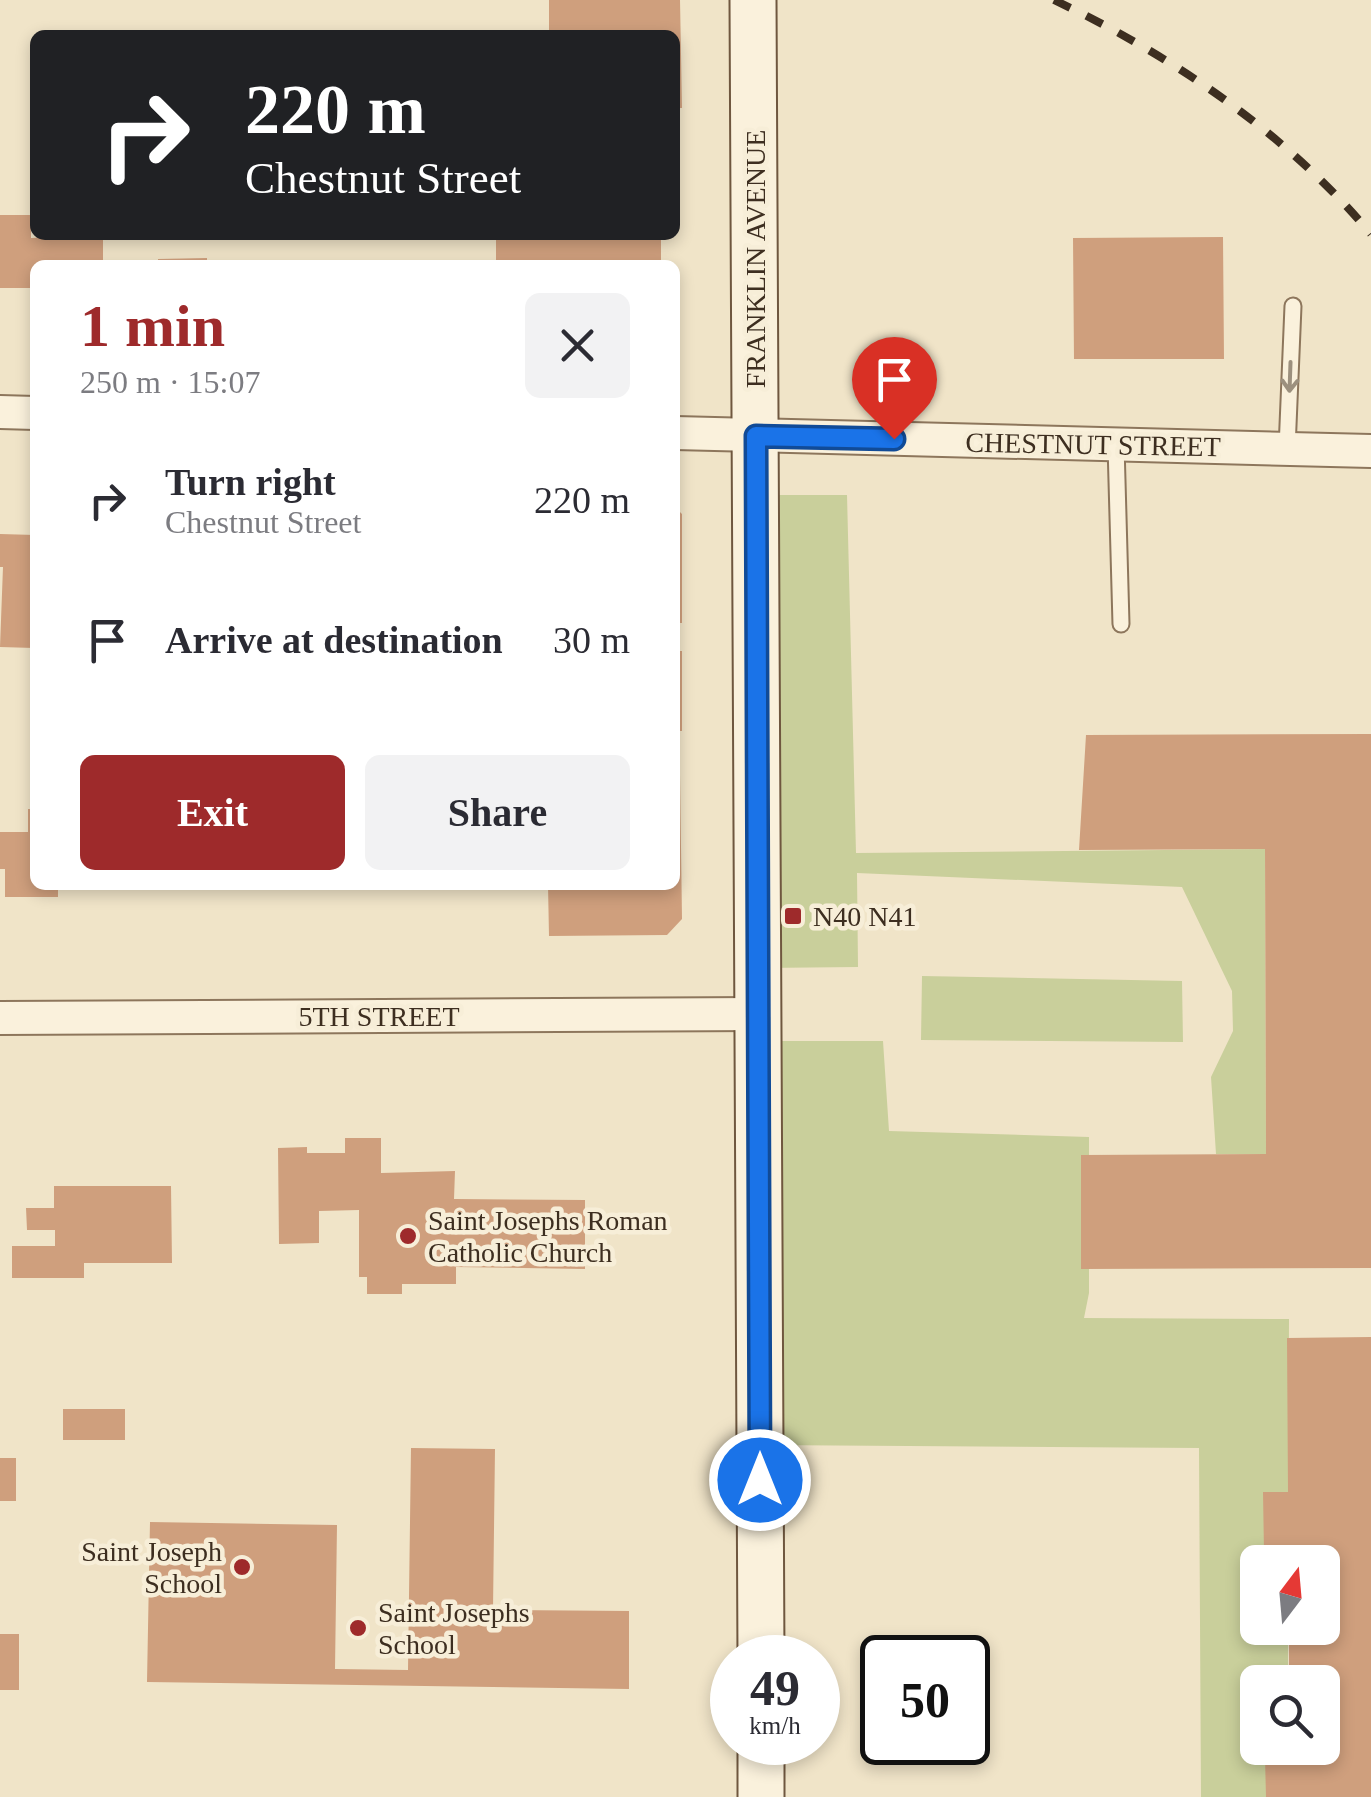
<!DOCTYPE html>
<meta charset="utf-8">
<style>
:root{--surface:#fff;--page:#f2f2f3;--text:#2b2b33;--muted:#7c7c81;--accent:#9e2a2b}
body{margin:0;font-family:"Times New Roman",serif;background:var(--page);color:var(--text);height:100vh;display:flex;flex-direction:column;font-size:38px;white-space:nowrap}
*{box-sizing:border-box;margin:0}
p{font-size:32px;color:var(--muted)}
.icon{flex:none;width:55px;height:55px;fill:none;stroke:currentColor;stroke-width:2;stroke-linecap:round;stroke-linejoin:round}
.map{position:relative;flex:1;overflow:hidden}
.details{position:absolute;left:30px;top:260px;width:650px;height:630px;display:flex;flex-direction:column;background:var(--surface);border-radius:15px;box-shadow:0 5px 15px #0003}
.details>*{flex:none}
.hud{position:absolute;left:30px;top:30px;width:650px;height:210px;border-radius:15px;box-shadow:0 5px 15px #0003;background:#202124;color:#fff;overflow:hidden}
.needle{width:65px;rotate:16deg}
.tools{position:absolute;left:1240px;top:1545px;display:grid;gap:20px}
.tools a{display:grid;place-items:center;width:100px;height:100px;border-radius:15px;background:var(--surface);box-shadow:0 5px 15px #0003;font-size:50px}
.speed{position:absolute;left:710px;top:1635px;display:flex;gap:20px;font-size:50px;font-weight:700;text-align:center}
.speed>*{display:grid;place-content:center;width:130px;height:130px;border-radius:50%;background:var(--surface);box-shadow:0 5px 15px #0003;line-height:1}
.speed small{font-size:25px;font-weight:400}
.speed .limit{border:5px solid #111;border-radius:15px;background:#fff;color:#111}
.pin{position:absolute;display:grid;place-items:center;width:85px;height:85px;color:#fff;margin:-102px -42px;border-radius:50% 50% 50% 0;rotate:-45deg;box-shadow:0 0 10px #0007}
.pin .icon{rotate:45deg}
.me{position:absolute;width:110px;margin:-55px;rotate:0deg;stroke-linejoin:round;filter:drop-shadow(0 0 8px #0008)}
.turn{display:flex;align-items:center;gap:35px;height:210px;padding:0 50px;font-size:45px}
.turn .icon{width:130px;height:130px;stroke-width:2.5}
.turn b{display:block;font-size:70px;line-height:85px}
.round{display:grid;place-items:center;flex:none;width:105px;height:105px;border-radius:15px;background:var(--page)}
.headline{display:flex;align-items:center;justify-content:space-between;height:170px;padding:0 50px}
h1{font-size:60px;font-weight:700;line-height:75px;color:var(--accent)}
.primary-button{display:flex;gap:20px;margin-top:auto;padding:20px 50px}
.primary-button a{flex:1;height:115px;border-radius:15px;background:var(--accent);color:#fff;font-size:40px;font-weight:700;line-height:115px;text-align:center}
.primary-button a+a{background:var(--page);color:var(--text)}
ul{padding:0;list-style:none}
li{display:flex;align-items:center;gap:30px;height:140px;padding:0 50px}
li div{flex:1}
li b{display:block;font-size:38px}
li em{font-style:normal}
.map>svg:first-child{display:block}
.green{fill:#c9cf9b}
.building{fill:#cf9f7d}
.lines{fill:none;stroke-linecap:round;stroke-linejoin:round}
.lane-casing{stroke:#8d765c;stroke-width:19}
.street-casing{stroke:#8d765c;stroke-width:36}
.secondary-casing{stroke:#6f573f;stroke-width:49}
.lane{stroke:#faf1dc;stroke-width:15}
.street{stroke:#faf1dc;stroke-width:32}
.secondary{stroke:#faf1dc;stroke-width:45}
.rail{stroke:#3d2e20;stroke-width:8;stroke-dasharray:18 18;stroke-linecap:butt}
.oneway{stroke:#9c907e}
.route-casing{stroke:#114b97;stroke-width:25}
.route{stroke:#1a73e8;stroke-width:18}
.poi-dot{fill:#9e2a2b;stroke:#f7eed8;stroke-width:4}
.labels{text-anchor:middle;stroke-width:9;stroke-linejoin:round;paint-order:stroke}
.street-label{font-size:28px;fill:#3d2e20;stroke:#f7eed8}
.poi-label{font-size:28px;fill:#3d2e20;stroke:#f7eed8;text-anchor:start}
</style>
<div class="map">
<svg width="1371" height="1797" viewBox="0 0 1371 1797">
<rect width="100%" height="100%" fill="#f0e4c8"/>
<!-- green -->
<path class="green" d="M756,495H847L856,853L1265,849L1266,1154H1216L1211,1077L1233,1031L1232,991L1182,887L857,873L858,967L758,968Z
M922,976L1182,981L1183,1042L921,1040Z
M758,1041H883L889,1131L1089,1137V1293L1084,1318L1289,1319L1288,1562H1258V1628H1288V1682H1258V1748H1288V1797H1201L1199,1448L759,1445Z"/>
<!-- building -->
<path class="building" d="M549,0H680L682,108H675V35H549Z
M0,215H31V238L103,235V265H35V288H0Z
M496,235H661V265H496Z
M1223,237L1224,359H1074L1073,238Z
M207,258V265H158V259Z
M675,507L682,514V623H675Z
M0,534L35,535L34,648L0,647L3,567H0Z
M675,651H682V731H675Z
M1371,734V1268L1081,1269V1155L1266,1154L1265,849L1079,850L1086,735Z
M675,775H680L682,919L667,935L549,936L548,885H675Z
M28,809H35V885H58V897H5V869H0V832H28Z
M345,1138H381V1173L455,1171L454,1199L585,1200V1269L456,1267V1284H402V1294H367V1277H359V1210L319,1211V1243L279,1244L278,1148L307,1147V1153H345Z
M54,1186H171L172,1263H84V1278H12V1246H55V1230H27L26,1208H54Z
M1371,1337V1797H1266L1265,1757H1290V1748H1322V1682H1289V1628H1322V1562H1289V1552H1264L1263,1492H1288L1287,1338Z
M63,1409H125V1440H63Z
M411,1448L495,1449L493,1610L629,1611V1689L147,1682L150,1522L337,1525L335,1669L408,1670Z
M0,1458H16V1501H0Z
M0,1634H19V1690H0Z"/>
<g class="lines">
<!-- lane casing -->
<g class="lane-casing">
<path id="lane" d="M1116,445L1121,624
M1287,449L1293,306"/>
</g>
<!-- street casing -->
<g class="street-casing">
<path id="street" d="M0,412L35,413
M675,433L1371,451
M0,1018L758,1014"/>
</g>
<!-- secondary casing -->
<g class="secondary-casing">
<path id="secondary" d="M753,0L761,1658
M761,1742V1797"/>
</g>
<!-- lane -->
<use href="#lane" class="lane"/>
<!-- street -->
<use href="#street" class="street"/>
<!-- secondary -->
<use href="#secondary" class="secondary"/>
<!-- rail -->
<path class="rail" d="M1054,0C1173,56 1286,133 1371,234"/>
</g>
<!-- one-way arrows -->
<defs><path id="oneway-shaft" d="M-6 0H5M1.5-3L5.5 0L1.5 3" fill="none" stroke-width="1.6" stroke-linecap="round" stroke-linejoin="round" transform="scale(2.5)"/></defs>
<use class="oneway" href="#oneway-shaft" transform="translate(1290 377) rotate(92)"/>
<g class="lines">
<!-- route casing -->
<g class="route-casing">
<path id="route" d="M760,1480L756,436L894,439"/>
</g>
<!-- route -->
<use href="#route" class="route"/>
</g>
<!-- markers -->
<g class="poi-dot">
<rect x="783" y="906" width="20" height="20" rx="5"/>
<circle cx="408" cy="1236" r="10"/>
<circle cx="242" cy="1567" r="10"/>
<circle cx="358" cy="1628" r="10"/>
</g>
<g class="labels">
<!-- street labels -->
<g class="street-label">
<text transform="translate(755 259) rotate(-90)" y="10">FRANKLIN AVENUE</text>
<text transform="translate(1093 444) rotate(1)" y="10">CHESTNUT STREET</text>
<text x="379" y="1026">5TH STREET</text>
</g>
<!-- poi labels -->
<g class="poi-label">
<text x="813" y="926">N40 N41</text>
<text x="428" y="1230">Saint Josephs Roman<tspan x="428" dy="32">Catholic Church</tspan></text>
<text x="222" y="1561" text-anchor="end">Saint Joseph<tspan x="222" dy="32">School</tspan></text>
<text x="378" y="1622">Saint Josephs<tspan x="378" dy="32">School</tspan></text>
</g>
</g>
</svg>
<div class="tools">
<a><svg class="needle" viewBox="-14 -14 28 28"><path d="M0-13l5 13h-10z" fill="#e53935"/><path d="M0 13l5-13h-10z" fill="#7c7c81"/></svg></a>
<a><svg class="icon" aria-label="search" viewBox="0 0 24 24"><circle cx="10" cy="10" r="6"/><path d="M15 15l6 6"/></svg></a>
</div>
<div class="speed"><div>49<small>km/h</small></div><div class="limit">50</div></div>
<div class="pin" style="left:894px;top:439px;background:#d93025"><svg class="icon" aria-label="arrive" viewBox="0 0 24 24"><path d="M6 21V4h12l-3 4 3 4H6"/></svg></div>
<svg class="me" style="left:760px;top:1480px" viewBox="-20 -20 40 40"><circle r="17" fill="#1a73e8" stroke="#fff" stroke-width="3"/><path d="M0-11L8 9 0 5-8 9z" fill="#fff"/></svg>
<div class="hud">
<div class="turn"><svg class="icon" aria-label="right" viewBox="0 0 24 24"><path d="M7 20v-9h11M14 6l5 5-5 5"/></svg><div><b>220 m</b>Chestnut Street</div></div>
</div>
<section class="details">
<div class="headline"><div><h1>1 min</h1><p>250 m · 15:07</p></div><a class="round"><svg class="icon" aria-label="close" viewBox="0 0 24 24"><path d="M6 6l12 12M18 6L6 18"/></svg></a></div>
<ul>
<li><svg class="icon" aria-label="right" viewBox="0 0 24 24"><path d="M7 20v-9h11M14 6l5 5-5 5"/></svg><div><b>Turn right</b><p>Chestnut Street</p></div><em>220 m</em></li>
<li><svg class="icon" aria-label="arrive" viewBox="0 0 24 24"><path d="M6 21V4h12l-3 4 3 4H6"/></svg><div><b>Arrive at destination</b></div><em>30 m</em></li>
</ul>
<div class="primary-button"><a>Exit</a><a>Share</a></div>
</section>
</div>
